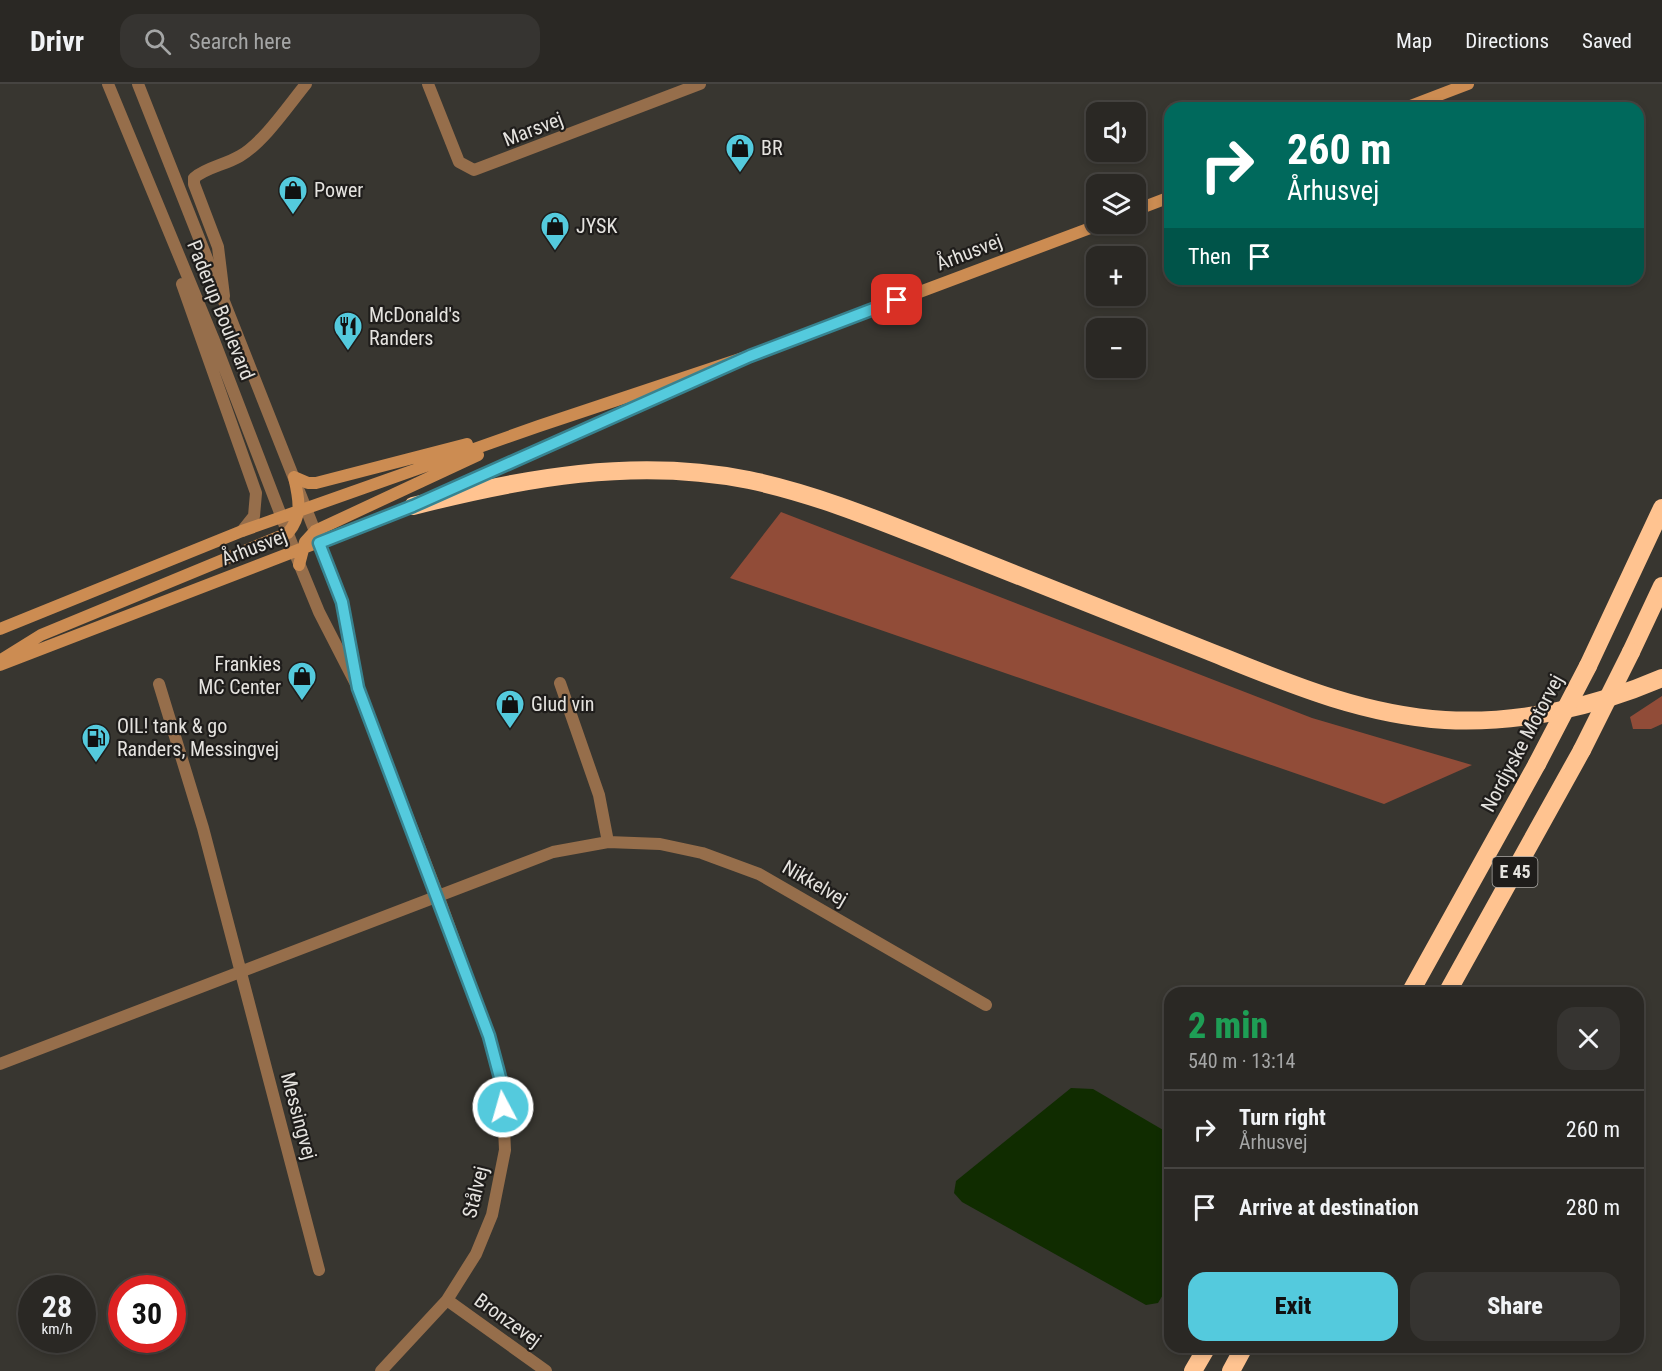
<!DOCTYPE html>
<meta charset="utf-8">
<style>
:root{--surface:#2a2824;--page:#363431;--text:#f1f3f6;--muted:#a5a6a6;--line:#464441;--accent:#54cadd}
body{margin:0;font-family:"Roboto Condensed",sans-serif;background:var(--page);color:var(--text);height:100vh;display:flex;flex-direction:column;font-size:22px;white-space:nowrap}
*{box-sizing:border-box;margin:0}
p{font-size:20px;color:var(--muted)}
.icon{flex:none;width:33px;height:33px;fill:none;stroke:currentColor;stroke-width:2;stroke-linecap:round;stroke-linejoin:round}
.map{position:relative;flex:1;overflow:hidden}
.panel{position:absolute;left:1164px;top:903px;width:480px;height:366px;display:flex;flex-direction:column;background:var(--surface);border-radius:18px;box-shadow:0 3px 9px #0003,0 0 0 2px var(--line)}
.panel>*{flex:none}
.hud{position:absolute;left:1164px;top:18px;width:480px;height:183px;border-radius:18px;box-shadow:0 3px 9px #0003,0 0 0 2px var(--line);background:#00695c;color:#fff;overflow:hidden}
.tools{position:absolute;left:1086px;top:18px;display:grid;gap:12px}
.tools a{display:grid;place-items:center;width:60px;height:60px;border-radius:12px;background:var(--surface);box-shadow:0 3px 9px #0003,0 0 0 2px var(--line);font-size:30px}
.speed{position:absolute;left:18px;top:1191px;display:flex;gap:12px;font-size:30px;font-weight:700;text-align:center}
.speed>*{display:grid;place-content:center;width:78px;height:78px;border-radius:50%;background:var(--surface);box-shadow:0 3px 9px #0003,0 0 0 2px var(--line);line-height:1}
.speed small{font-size:15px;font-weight:400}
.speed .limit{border:9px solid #d22;background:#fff;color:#111}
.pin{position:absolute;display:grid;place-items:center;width:51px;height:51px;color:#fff;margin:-26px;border-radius:12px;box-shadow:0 3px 9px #0006}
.me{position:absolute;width:66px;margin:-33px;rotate:354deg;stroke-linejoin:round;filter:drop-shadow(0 0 4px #0008)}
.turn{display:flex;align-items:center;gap:21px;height:126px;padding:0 24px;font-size:27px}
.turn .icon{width:78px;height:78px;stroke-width:2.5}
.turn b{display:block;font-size:42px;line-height:51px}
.then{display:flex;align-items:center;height:57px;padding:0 24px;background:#0003;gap:12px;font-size:22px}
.round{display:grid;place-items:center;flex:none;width:63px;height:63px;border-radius:18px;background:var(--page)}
.head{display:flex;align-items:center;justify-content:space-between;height:102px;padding:0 24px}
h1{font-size:36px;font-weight:800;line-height:45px;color:#1e9e55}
.primary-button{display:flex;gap:12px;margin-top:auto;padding:12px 24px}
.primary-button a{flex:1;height:69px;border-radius:18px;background:var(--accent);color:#111;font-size:24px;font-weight:800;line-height:69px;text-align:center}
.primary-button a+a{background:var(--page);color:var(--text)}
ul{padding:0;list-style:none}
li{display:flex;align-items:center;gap:18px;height:78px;padding:0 24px;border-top:2px solid var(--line)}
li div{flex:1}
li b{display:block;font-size:22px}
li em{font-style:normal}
header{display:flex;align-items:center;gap:36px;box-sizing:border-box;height:84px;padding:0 30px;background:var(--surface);border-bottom:2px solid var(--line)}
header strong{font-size:28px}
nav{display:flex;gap:33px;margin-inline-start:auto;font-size:21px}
.search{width:420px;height:54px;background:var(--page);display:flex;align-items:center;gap:15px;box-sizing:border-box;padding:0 21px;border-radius:18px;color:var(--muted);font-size:22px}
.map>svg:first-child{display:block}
.forest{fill:#914c38}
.water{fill:#102c00}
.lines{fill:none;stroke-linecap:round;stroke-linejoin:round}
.minor{stroke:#966e4b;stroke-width:12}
.tertiary{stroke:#966e4b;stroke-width:12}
.secondary{stroke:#cc8c52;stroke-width:12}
.motorway{stroke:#ffc390;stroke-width:18}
.motorway-bridge{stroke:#ffc390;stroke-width:18}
.route-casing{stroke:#378390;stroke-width:15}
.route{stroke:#54cadd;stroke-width:10}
.labels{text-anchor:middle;stroke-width:4.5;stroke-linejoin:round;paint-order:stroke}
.shield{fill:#1f1d1b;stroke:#aaa8a4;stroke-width:1.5}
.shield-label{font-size:18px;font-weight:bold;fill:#e5e3df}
.street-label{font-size:20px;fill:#e5e3df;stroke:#1f1d1b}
.poi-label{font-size:20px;fill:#e5e3df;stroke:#1f1d1b;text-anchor:start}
</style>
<header>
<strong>Drivr</strong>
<div class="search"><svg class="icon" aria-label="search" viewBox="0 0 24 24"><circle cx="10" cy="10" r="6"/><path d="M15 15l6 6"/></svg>Search here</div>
<nav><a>Map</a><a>Directions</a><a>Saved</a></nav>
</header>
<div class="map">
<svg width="1662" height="1287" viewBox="0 0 1662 1287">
<rect width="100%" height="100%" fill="#383630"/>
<!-- forest -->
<path class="forest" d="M781,428L1312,634L1472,681L1384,720L730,494Z
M1662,612V640L1651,645H1633L1630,633Z"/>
<!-- water -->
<path class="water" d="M1071,1004L1093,1005L1170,1050V1199L1158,1219L1146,1221L962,1118L954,1109L956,1097Z"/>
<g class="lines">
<!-- minor -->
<path class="minor" d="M428,0L459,78L474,86L700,0
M224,212L218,163L194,100V94C207,83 225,81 240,72C264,58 288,22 306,0
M319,459L342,518L356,591
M296,472L319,528L358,604L439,814L489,952L502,1001L505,1066L492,1131L476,1170L447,1216L381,1287
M560,599L599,711L608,758
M159,600L203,744L319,1186
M0,980L553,768L608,758L660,760L702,769L759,790L986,921
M447,1216L546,1287"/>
<!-- tertiary -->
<path class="tertiary" d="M108,0L213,254L295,468
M138,0L318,455
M182,200L256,409L254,432L242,447"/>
<!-- secondary -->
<path class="secondary" d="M1405,24L1468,0
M1136,126L1170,113
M294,393L308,399H316L467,360
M444,408L685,301
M299,481L305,458L315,447L478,371
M0,545L242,447L539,342L749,272L1101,140
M4,574L41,551L288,449C303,431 299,415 294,393
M0,581L420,419"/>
<!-- motorway -->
<path class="motorway" d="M413,422C523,394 635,373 749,396C821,411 890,441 959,468C1042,501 1125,534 1208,567C1285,598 1361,631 1445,636C1519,640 1595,623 1662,594
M1631,568L1662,502
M1588,582L1662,424
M1410,909L1537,680
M1447,909L1582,666
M1193,1287L1207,1263
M1231,1287L1244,1263"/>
<!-- motorway-bridge -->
<path class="motorway-bridge" d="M1582,666L1631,568
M1537,680L1588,582"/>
</g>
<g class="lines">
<!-- route casing -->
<g class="route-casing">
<path id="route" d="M503,1023L502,1001L489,952L358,604L342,518L319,459L413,422L750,272L897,216"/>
</g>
<!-- route -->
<use href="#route" class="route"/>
</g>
<!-- icons -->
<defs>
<g id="shop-pin" transform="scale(1.5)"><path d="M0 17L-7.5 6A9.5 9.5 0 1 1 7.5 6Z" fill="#54cadd" stroke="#1f1d1b"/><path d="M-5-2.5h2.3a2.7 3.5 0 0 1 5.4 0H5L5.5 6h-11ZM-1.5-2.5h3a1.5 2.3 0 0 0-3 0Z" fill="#111"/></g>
<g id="restaurant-pin" transform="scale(1.5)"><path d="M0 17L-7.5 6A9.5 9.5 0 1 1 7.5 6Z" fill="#54cadd" stroke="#1f1d1b"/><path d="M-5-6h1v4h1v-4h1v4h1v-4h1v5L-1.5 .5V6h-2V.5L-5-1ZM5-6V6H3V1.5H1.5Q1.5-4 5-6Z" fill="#111"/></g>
<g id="fuel-pin" transform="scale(1.5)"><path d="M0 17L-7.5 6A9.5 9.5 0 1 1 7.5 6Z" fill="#54cadd" stroke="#1f1d1b"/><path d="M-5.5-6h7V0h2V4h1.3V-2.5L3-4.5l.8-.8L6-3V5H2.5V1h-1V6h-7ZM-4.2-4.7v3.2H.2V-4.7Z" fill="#111"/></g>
</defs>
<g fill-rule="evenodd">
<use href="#shop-pin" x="740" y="64"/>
<use href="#shop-pin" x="293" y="106"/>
<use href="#shop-pin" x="555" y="142"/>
<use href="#restaurant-pin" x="348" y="242"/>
<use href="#shop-pin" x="302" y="592"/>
<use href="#shop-pin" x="510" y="620"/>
<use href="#fuel-pin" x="96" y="654"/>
</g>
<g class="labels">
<!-- shield labels -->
<rect class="shield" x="1492.5" y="773" width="45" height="30" rx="4.5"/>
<g class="shield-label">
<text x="1515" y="794">E 45</text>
</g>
<!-- street labels -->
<g class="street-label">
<text transform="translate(533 45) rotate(-21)" y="7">Marsvej</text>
<text transform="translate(969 168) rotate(-21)" y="7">Århusvej</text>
<text transform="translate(221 226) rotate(68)" y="7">Paderup Boulevard</text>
<text transform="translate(254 463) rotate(-21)" y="7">Århusvej</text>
<text transform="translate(1522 659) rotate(-62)" y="7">Nordjyske Motorvej</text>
<text transform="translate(815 799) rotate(30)" y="7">Nikkelvej</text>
<text transform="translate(299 1032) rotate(75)" y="7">Messingvej</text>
<text transform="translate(475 1108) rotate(-76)" y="7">Stålvej</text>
<text transform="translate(508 1236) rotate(36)" y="7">Bronzevej</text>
</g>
<!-- poi labels -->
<g class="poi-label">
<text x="761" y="71">BR</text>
<text x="314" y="113">Power</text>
<text x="576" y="149">JYSK</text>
<text x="369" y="238">McDonald's<tspan x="369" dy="23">Randers</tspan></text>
<text x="281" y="587" text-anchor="end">Frankies<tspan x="281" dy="23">MC Center</tspan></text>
<text x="531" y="627">Glud vin</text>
<text x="117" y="649">OIL! tank &amp; go<tspan x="117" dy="23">Randers, Messingvej</tspan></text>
</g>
</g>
</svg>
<div class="tools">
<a><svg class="icon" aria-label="sound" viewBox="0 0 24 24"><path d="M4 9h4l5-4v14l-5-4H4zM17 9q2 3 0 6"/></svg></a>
<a><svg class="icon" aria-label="layers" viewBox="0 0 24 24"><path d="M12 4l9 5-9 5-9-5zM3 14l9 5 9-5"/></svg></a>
<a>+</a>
<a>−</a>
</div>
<div class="speed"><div>28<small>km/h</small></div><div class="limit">30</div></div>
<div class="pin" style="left:897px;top:216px;background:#d93025"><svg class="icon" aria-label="arrive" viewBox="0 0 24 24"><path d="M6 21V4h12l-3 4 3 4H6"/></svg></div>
<svg class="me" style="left:503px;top:1023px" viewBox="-20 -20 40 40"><circle r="17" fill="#54cadd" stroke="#fff" stroke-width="3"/><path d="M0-11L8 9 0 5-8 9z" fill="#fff"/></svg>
<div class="hud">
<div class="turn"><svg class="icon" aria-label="right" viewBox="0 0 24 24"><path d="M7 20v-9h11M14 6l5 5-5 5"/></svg><div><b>260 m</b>Århusvej</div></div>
<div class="then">Then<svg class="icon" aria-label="arrive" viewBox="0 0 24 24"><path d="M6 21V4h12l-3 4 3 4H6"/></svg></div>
</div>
<section class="panel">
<div class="head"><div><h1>2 min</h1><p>540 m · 13:14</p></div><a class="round"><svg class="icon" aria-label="close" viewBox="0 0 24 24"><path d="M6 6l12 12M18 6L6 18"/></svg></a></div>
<ul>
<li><svg class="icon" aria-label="right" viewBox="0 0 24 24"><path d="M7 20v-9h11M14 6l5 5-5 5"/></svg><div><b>Turn right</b><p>Århusvej</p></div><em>260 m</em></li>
<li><svg class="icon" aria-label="arrive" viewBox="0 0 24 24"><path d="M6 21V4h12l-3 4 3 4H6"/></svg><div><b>Arrive at destination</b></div><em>280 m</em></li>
</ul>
<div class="primary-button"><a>Exit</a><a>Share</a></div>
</section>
</div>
